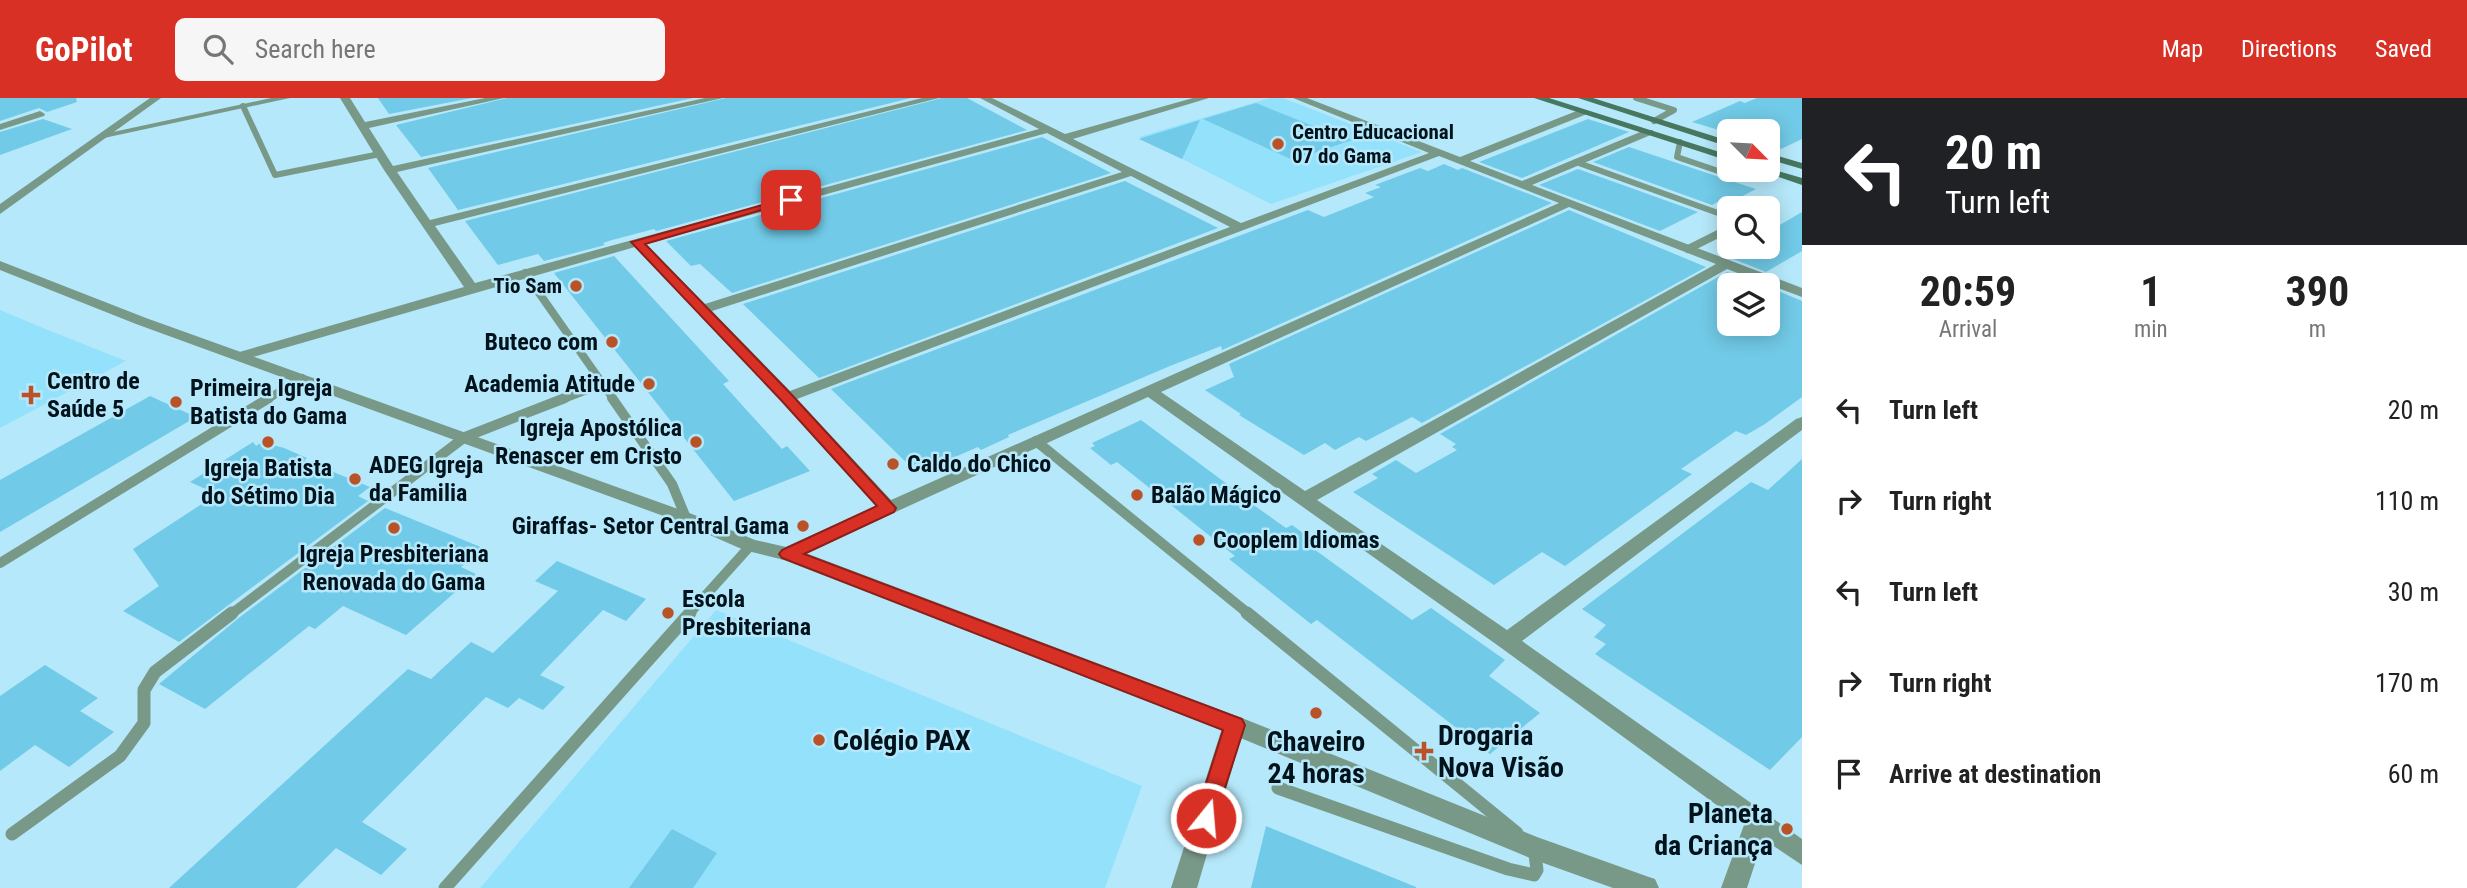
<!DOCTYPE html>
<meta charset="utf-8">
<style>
:root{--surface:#fff;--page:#f6f6f6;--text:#222;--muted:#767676;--accent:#d93025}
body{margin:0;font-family:"Roboto Condensed",sans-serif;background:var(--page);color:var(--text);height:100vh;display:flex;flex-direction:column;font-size:26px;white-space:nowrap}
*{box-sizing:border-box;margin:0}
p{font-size:23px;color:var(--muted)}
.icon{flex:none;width:38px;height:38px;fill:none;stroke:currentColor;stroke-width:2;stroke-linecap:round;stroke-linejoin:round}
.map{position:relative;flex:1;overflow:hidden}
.panel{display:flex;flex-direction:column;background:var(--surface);width:665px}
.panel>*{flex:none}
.top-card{background:#202124;color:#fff;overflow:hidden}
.needle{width:46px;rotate:114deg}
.tools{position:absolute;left:1717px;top:21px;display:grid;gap:14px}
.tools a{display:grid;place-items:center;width:63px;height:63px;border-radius:10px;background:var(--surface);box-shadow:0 4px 18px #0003;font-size:35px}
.pin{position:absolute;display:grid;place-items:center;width:60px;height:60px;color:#fff;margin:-30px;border-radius:14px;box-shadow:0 4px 10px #0006}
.me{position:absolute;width:77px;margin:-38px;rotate:17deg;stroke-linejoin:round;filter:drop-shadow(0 0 5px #0008)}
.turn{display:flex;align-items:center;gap:24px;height:147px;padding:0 28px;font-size:32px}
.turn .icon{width:91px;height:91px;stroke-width:2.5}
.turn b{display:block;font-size:49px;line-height:60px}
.eta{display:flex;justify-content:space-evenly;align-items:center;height:119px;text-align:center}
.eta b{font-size:42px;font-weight:700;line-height:49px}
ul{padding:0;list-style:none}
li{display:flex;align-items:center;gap:21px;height:91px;padding:0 28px}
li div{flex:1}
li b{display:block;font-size:26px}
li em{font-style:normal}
header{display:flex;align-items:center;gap:42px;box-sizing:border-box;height:98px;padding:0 35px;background:var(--accent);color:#fff}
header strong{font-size:33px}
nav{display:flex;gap:38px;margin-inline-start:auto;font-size:24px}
.search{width:490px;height:63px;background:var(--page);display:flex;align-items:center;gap:18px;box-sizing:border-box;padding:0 24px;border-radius:10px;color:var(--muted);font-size:26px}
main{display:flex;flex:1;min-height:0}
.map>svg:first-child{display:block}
.built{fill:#94e1fb}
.building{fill:#71cae7}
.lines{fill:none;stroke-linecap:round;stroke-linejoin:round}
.service-far3{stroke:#799988;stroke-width:6}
.service-far2{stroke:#799988;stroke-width:8}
.service-far1{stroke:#799988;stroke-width:10}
.service{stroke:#799988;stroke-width:13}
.minor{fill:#799988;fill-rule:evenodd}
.tertiary{fill:#799988;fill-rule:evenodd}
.secondary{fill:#47775f;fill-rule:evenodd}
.route{fill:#d93025;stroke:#8d1f18;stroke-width:2}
.poi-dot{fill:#b95327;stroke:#b5e8fa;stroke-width:2.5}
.labels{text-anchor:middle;stroke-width:5;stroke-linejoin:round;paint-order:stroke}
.far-poi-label{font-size:21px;font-weight:bold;fill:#00121b;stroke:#b5e8fa;text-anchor:start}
.poi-label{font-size:24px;font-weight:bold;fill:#00121b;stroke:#b5e8fa;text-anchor:start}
.near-poi-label{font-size:28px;font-weight:bold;fill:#00121b;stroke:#b5e8fa;text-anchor:start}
</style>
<header>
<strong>GoPilot</strong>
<div class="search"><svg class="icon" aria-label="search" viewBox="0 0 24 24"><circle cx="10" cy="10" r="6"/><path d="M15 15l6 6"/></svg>Search here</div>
<nav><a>Map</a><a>Directions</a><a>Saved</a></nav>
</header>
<main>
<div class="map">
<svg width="1802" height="790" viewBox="0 0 1802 790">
<rect width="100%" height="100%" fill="#b5e8fa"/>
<!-- built -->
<path class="built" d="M1270,0H1283L1422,54L1271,106L1139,39Z
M0,212L48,232L126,263L0,330Z
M716,512L1142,688L1105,790H480Z"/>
<!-- building -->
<path class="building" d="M0,0H76L77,4L47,14L39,10L0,23Z
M378,0H472L389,16Z
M507,0H693L421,59L396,27Z
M726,0H911L458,112L428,70Z
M942,0H967L1027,32L656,133L654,131L612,142L603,145L605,147L544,163L538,156L498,167L465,123Z
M1757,0H1802V41L1781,51L1768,47V33L1729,35L1692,24L1740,3L1745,5Z
M1256,5L1308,26L1352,42L1293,62L1203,21Z
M43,21L72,31L0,57V34Z
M1588,21L1629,34L1522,80L1479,64Z
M1200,22L1182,61L1139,41Z
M1042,39L1111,75L732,195L700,166L691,168L666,143Z
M1629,49L1725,81L1756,91L1731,104L1723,101L1712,107L1593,64Z
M1444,66L1458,72L1462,70L1552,105L1222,252L1221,248L1170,268L1008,337L1009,339L981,352L978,349L948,362L943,358L913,371L831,291L1308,112L1324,119L1374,99L1365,95L1381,89L1375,87L1420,70L1428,73Z
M1578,71L1698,114L1660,133L1539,87Z
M1125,83L1218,130L819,280L743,206Z
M1569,112L1706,169L1422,325L1412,319L1366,343L1359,339L1335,352L1325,345L1304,357L1239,317L1241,316L1205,292L1234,279L1229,266Z
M1802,114V153L1766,174L1726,158L1742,149H1768V134Z
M614,158L729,283L723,286L782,351L787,348L810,373L734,403L554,175Z
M1727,174L1762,187H1729V226H1768V189L1802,203V299L1765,326L1746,337L1736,333L1681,371L1692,376L1565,468L1542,454L1494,487L1353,394L1378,380L1372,376L1396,362L1416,375L1457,352L1452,349L1456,346L1440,336Z
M150,298L196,319L0,434V382Z
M1141,322L1231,389L1236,387L1254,400L1248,403L1286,430L1292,427L1317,445L1311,449L1412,522L1431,510L1505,562L1489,578L1540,615L1490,656L1317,522L1311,526L1229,461L1235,458L1117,364L1111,367L1090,350L1095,348L1092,345Z
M253,344L256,348L262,344L284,350L307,360L304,362L370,389L358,398L368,403L179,544L123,513L159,488L133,451L217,396L190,384Z
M1802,361V639L1770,672L1595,556L1606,546L1594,539L1606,527L1582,511L1751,384L1768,392Z
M385,410L483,450L461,469L476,476L406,537L343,508L315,531L309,528L205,611L159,586L240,519Z
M557,463L646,501L626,523L603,512L540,577L565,589L543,612L519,600L508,610L486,599L362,724L407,751L381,777L336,750L296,790H169L408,571L431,581L471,544L493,555L558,493L535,483Z
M45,567L98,600L80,613L114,634L69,669L35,647L0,673V598Z
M1266,728L1416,789V790H1251Z
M672,731L717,755L693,790H629Z"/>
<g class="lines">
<!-- service-far3 -->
<path class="service-far3" d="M1636,0L1674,12L1654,23
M243,8L275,77L380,56
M1680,44L1677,59L1727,76L1768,73
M1576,64L1729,119
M1722,133L1729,130"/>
<!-- service-far2 -->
<path class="service-far2" d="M1688,151L1726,132
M525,175L614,302
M266,302L302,280
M561,302L603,286"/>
<!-- service-far1 -->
<path class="service-far1" d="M612,300L672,386L686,420
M1036,343L1250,517
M0,465L269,300
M230,517L465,339L565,300
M688,517L751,447"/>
<!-- service -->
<path class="service" d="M1247,515L1517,735
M1278,690L1508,771L1534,777L1537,772L1534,749
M12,736L120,658L144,625V592L155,574L232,515
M445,790L690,515"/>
<!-- minor -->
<path class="minor" d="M271,0H290L104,40L99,37Z
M340,0H350L365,24L485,0H504L369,30L393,68L705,0H723L397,74L430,122L922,0H939L435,128L475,185L1039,31L980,0H992L1065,36L1193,0H1209L1073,41L1241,125L1429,55L1293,0H1307L1460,59L1579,12H1587V16L1470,63L1522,83L1645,32H1653V36L1532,87L1802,190V199L1727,171L1317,402L1507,532L1796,321L1802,319V332L1522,543L1802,741V767L1763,741L1747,790H1721L1744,727L1500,549L1148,299L788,463L781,461L779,456L781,451L876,408L781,302L635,149L246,261H236L234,258L236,255L464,189L384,72ZM1047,35L1122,74L705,206L646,146ZM1439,58L1559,105L891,402L797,301ZM1131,78L1230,129L790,293L712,213ZM1569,109L1716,166L1305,393L1161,294Z
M40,13L45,16L44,18L0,32V26Z
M1234,618L1242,620L1245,627L1197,790H1171L1223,627L1226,620Z"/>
<!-- tertiary -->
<path class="tertiary" d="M150,0H161L0,116V106Z
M0,163L146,220L692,416L755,442L795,451L1242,620L1537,739L1646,778L1655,781L1659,790H1613L1535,762L1226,634L784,462L744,452L680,424L136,226L0,172Z"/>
<!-- secondary -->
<path class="secondary" d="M1534,0H1549L1729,57V63Z
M1578,0H1593L1729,43V49Z
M1768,55L1802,65V71L1768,61Z
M1768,70L1802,80V87L1758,72Z"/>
</g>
<!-- route -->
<path class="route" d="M787,100L796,102L645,146L791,296L896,410L894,414L804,456L1242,621L1245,627L1213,727L1206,730L1198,727L1195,720L1223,632L782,460L779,456L782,452L877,408L781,302L631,144Z"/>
<!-- markers -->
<g class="poi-dot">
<circle cx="1278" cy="46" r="7"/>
<circle cx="576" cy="188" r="7"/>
<circle cx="612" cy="244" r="7"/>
<circle cx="649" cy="286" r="7"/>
<path d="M27.5 286.5h7v7h7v7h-7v7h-7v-7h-7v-7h7z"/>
<circle cx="176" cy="304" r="7"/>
<circle cx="268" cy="344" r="7"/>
<circle cx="696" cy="344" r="7"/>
<circle cx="893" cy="366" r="7"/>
<circle cx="355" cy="381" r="7"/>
<circle cx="1137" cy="397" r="7"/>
<circle cx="803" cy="428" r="7"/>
<circle cx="394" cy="430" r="7"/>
<circle cx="1199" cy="442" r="7"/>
<circle cx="668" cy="515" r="7"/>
<circle cx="1316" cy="615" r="7"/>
<circle cx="819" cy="642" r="7"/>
<path d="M1420.5 642.5h7v7h7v7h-7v7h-7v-7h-7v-7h7z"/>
<circle cx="1787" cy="731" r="7"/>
</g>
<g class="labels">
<!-- far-poi labels -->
<g class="far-poi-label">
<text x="1292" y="41">Centro Educacional<tspan x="1292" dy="24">07 do Gama</tspan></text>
<text x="562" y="195" text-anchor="end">Tio Sam</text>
</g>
<!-- poi labels -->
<g class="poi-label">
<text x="598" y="252" text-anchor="end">Buteco com</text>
<text x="47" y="291">Centro de<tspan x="47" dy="28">Saúde 5</tspan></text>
<text x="635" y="294" text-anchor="end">Academia Atitude</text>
<text x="190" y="298">Primeira Igreja<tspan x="190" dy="28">Batista do Gama</tspan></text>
<text x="682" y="338" text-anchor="end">Igreja Apostólica<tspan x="682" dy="28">Renascer em Cristo</tspan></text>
<text x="907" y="374">Caldo do Chico</text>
<text x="369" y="375">ADEG Igreja<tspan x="369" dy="28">da Familia</tspan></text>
<text x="268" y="378" text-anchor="middle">Igreja Batista<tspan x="268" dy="28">do Sétimo Dia</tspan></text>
<text x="1151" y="405">Balão Mágico</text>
<text x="789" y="436" text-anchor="end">Giraffas- Setor Central Gama</text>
<text x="1213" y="450">Cooplem Idiomas</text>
<text x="394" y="464" text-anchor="middle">Igreja Presbiteriana<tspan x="394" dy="28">Renovada do Gama</tspan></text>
<text x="682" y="509">Escola<tspan x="682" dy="28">Presbiteriana</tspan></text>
</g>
<!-- near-poi labels -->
<g class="near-poi-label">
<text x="1438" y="647">Drogaria<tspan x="1438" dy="32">Nova Visão</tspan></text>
<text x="833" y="652">Colégio PAX</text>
<text x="1316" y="653" text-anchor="middle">Chaveiro<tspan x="1316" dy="32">24 horas</tspan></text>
<text x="1773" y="725" text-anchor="end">Planeta<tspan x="1773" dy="32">da Criança</tspan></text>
</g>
</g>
</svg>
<div class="tools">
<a><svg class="needle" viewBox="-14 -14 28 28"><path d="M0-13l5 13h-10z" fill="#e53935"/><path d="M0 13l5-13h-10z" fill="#767676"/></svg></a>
<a><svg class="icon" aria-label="search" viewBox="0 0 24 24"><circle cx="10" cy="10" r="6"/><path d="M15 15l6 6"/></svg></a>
<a><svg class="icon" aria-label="layers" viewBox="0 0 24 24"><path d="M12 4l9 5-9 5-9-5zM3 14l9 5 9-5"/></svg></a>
</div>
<div class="pin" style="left:791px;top:102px;background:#d93025"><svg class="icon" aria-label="arrive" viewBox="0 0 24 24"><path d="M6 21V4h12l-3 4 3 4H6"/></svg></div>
<svg class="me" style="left:1206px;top:720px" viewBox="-20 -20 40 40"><circle r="17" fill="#d93025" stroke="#fff" stroke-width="3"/><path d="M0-11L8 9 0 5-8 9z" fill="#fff"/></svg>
</div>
<section class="panel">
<div class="top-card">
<div class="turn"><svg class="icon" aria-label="left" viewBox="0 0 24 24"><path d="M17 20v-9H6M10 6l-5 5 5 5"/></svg><div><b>20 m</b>Turn left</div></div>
</div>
<div class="eta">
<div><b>20:59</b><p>Arrival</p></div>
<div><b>1</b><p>min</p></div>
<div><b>390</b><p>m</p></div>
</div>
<ul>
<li><svg class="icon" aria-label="left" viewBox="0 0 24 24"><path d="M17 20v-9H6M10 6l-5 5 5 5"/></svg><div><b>Turn left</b></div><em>20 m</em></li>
<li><svg class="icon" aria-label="right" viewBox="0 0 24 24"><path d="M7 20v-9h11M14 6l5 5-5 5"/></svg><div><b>Turn right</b></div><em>110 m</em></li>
<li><svg class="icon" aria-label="left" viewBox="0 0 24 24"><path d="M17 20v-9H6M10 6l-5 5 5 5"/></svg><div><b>Turn left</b></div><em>30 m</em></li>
<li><svg class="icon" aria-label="right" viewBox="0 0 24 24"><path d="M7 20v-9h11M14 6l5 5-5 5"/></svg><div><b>Turn right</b></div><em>170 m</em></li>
<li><svg class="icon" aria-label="arrive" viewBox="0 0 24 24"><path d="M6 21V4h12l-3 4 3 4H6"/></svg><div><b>Arrive at destination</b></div><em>60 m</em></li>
</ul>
</section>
</main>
